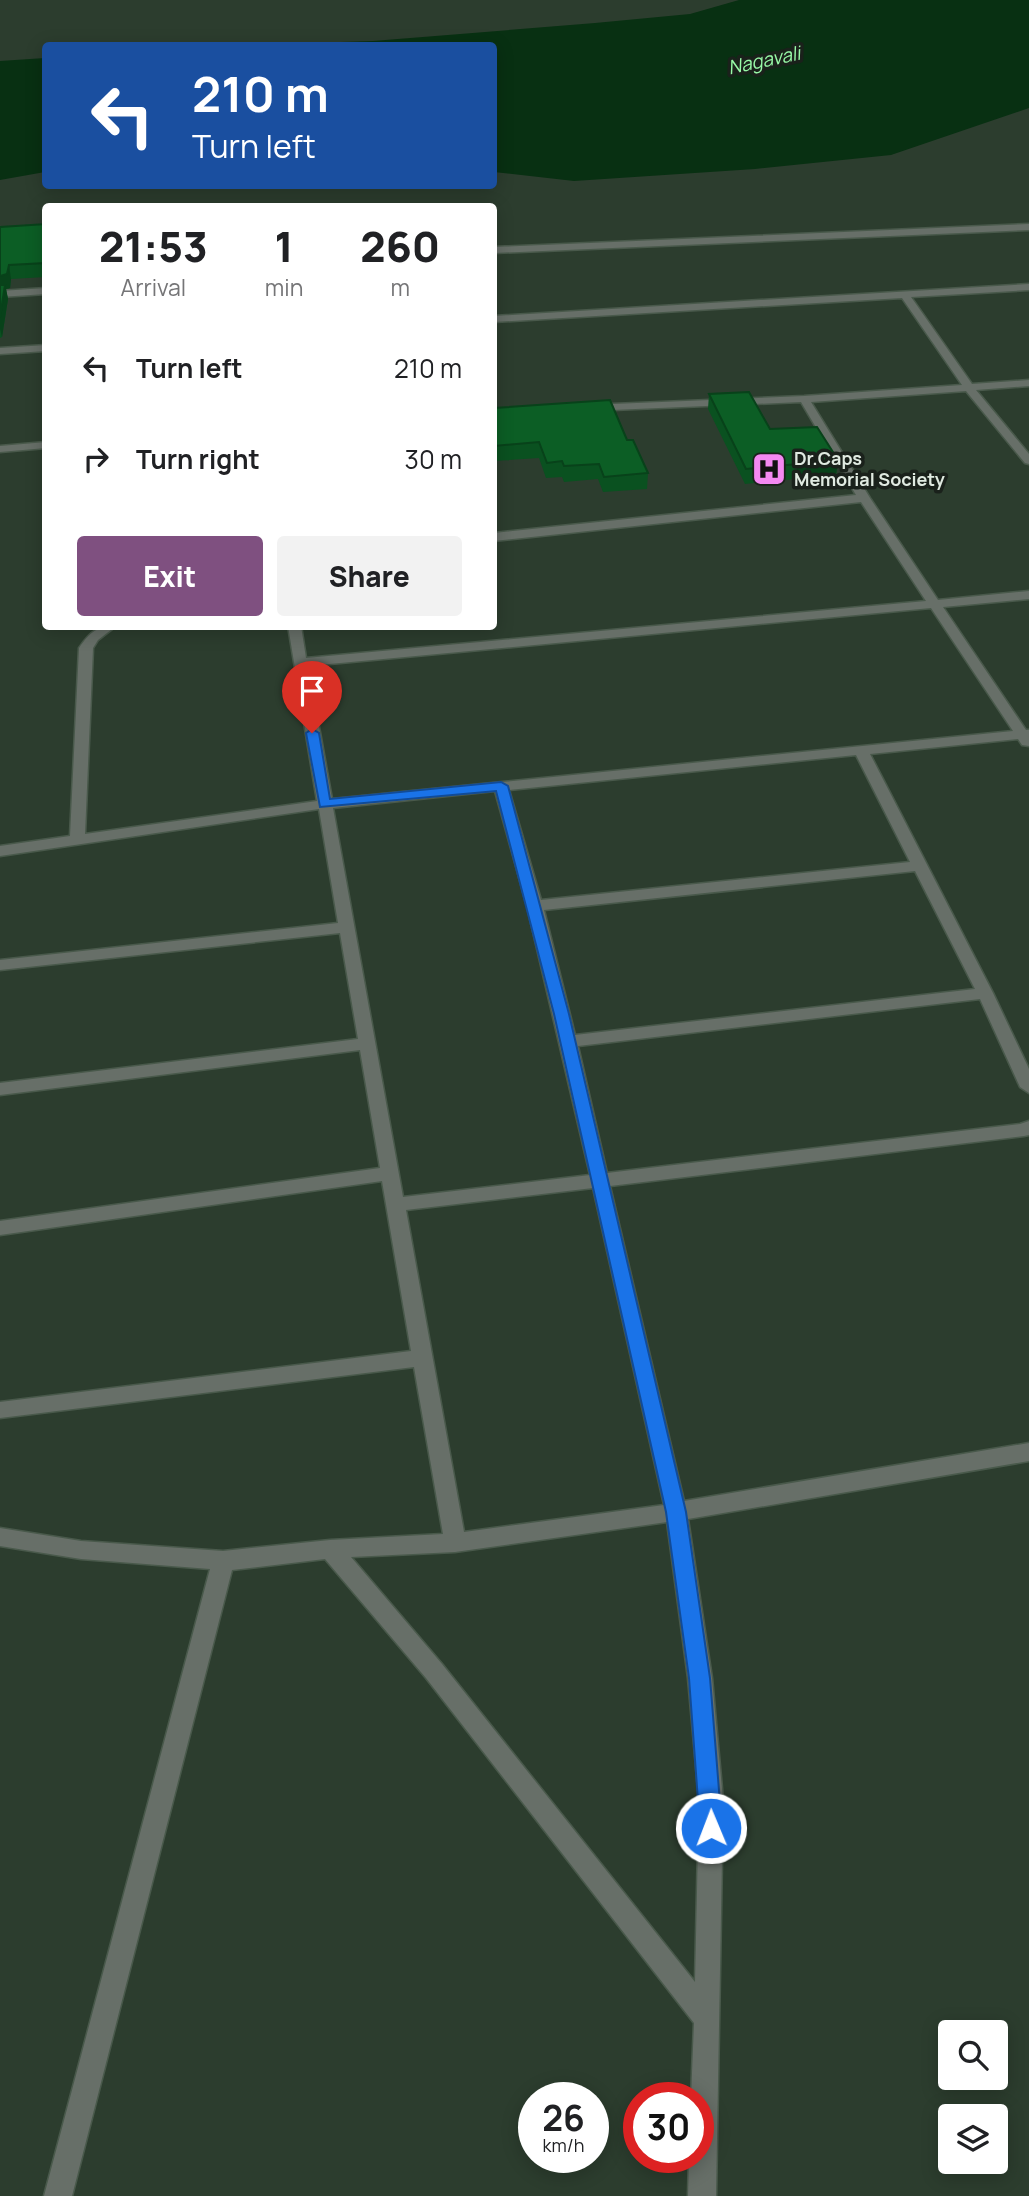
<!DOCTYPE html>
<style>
:root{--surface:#fff;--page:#f2f2f2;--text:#202124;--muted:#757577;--accent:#7f5080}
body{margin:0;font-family:Manrope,sans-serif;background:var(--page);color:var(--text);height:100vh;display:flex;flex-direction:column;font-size:26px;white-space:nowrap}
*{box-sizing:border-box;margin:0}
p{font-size:23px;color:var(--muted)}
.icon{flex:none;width:38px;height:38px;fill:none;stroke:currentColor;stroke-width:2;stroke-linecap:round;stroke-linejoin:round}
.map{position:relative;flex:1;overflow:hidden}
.panel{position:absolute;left:42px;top:203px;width:455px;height:427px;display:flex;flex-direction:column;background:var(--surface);border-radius:7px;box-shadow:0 4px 18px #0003}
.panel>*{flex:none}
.top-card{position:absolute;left:42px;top:42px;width:455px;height:147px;border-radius:7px;box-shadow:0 4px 18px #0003;background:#1a4fa0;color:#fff;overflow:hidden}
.fabs{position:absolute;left:938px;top:2020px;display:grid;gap:14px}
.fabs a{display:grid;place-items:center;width:70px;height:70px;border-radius:7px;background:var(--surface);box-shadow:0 4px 18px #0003;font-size:35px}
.speed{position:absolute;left:518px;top:2082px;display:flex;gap:14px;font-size:35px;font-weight:700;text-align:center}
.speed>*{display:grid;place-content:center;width:91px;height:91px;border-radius:50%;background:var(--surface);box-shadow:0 4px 18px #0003;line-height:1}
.speed small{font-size:18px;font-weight:400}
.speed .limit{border:10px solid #d22;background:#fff;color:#111}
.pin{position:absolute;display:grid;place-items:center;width:60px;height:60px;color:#fff;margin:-72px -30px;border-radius:50% 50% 50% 0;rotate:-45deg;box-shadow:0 0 7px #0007}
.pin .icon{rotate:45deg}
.me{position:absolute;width:77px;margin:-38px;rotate:359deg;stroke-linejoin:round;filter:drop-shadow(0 0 5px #0008)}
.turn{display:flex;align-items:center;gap:24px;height:147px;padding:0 35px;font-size:32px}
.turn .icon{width:91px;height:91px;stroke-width:2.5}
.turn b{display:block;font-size:49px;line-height:60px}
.eta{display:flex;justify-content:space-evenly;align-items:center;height:119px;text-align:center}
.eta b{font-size:42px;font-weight:800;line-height:49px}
.cta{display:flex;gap:14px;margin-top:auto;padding:14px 35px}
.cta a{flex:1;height:80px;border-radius:7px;background:var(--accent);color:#fff;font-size:28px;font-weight:800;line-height:80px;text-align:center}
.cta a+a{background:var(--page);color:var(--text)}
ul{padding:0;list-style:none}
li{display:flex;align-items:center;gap:21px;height:91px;padding:0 35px}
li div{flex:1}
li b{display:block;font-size:26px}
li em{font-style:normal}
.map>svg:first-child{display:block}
.water{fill:#083012}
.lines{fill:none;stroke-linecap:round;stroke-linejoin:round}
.minor-casing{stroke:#49594b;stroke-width:3}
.minor{fill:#676f68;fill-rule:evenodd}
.wall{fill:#0a5120}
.shaded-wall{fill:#08421a}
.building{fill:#0c5e25;stroke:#08421a;stroke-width:2}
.route{fill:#1a73e8;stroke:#114b97;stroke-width:2}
.labels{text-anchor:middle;stroke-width:7;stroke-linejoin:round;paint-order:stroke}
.far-poi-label{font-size:18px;font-weight:bold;fill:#e0eae1;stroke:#1a211b;text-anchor:start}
.far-water-label{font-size:19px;font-style:italic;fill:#98f9a7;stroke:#1a211b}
</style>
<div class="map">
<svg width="1029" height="2196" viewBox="0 0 1029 2196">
<rect width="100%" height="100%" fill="#2c3d2e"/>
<!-- water -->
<path class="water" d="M739,0H1029V108L891,155L755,169L574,181L494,172V46L250,45L373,41L595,23L690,14Z
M45,58V172L0,180V61Z"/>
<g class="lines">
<!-- minor casing -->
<g class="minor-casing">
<path id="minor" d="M1029,224V230L494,253V247Z
M1029,284V290L911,297L972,384L1029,380V386L976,390L1029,454V464L1025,463L966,391L811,402L870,498L938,600L1029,591V599L943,607L1026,730H1029V746L1022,745L1018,739L870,754L993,993L1029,1069V1093L1020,1087L980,999L578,1046L607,1173L1020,1124L1029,1121V1135L1024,1136L610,1186L684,1501L1029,1443V1461L688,1519L712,1678L723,1800L716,2196H688L689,2158H698V2098H691L694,2023L426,1678L325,1559L232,1570L72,2196H44L210,1569L81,1559L0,1546V1528L81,1541L223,1551L330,1540L443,1534L414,1367L0,1418V1402L411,1351L382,1181L0,1235V1221L380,1168L360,1050L0,1095V1083L358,1039L340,933L0,970V960L338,923L319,809L0,856V846L70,836L79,648C90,632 97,626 116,626L98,640L93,648L85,834L317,801L288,626H301L306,658L926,601L861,502L494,541V533L856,495L801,402L589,411L584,408L589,405L804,396L962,385L902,298L494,322V316ZM931,608L1013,731L332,799L308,666ZM856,755L910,862L541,900L509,790ZM495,791L527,906L590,1175L403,1197L333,808ZM915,871L975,989L575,1035L544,910ZM593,1188L664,1505L464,1532L406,1210ZM667,1522L688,1678L699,1800L695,1982L442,1664L351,1557L455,1552Z
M46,288V294L0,297V291Z
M46,345V351L0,354V348Z
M46,442V448L0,452V446Z"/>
</g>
<!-- minor -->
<use href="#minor" class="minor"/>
</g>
<!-- wall -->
<path class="wall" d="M46,224V277L11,279L10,288L6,289L8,299L2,337L0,338V227Z
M709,394L770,429L838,460L836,475L745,484L708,409Z
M494,408L648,473L647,489L603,492L598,479L564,482L562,477L546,478L539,458L494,461Z"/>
<!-- shaded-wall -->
<path class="shaded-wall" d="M9,265L11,279L10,288L6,289L8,299L2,337L0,329V276Z
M838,460L836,475L796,480L797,464Z"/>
<!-- building -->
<path class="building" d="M46,224V263L9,265L7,274L0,276V227Z
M0,285H5L0,317Z
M749,392L770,429L817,427L838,460L746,469L709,394Z
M610,400L627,440H633L648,473L604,477L599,464L564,466L562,461L547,463L539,442L494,446V408Z"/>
<!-- route -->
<path class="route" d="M312,729L319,733L330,799L501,782L508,786L569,1014L686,1512L710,1678L722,1828L719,1835L711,1838L703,1835L700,1828L689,1678L666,1512L554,1014L496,791L320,807L306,733Z"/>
<!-- icons -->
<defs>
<g id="hospital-square" transform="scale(1.75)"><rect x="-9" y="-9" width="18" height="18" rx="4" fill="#f389f1" stroke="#1a211b"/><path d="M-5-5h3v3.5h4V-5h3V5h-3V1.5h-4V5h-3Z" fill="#111"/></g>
</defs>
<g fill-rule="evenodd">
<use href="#hospital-square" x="769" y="469"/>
</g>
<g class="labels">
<!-- far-poi labels -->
<g class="far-poi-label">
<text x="794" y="465">Dr.Caps<tspan x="794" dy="21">Memorial Society</tspan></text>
</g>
<!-- far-water labels -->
<g class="far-water-label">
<text transform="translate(764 60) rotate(-12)" y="7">Nagavali</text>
</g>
</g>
</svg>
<div class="fabs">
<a><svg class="icon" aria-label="search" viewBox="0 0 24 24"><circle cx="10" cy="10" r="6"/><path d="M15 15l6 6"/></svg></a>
<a><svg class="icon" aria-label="layers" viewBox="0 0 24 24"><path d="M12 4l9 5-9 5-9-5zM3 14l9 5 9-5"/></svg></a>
</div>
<div class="speed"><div>26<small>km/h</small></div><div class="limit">30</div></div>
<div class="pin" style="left:312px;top:733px;background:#d93025"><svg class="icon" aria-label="arrive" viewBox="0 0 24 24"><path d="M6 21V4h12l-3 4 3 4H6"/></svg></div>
<svg class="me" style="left:711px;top:1828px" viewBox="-20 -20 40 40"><circle r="17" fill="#1a73e8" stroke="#fff" stroke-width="3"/><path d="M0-11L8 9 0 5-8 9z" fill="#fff"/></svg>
<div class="top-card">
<div class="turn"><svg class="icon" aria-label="left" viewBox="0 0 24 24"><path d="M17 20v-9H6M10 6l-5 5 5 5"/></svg><div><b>210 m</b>Turn left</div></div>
</div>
<section class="panel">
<div class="eta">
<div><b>21:53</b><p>Arrival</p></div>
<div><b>1</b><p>min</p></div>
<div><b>260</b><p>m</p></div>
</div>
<ul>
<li><svg class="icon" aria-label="left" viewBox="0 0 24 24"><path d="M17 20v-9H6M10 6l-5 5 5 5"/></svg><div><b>Turn left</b></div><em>210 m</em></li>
<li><svg class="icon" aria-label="right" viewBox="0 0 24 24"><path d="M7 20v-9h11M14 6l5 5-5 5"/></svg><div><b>Turn right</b></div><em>30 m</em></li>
</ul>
<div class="cta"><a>Exit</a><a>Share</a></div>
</section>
</div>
